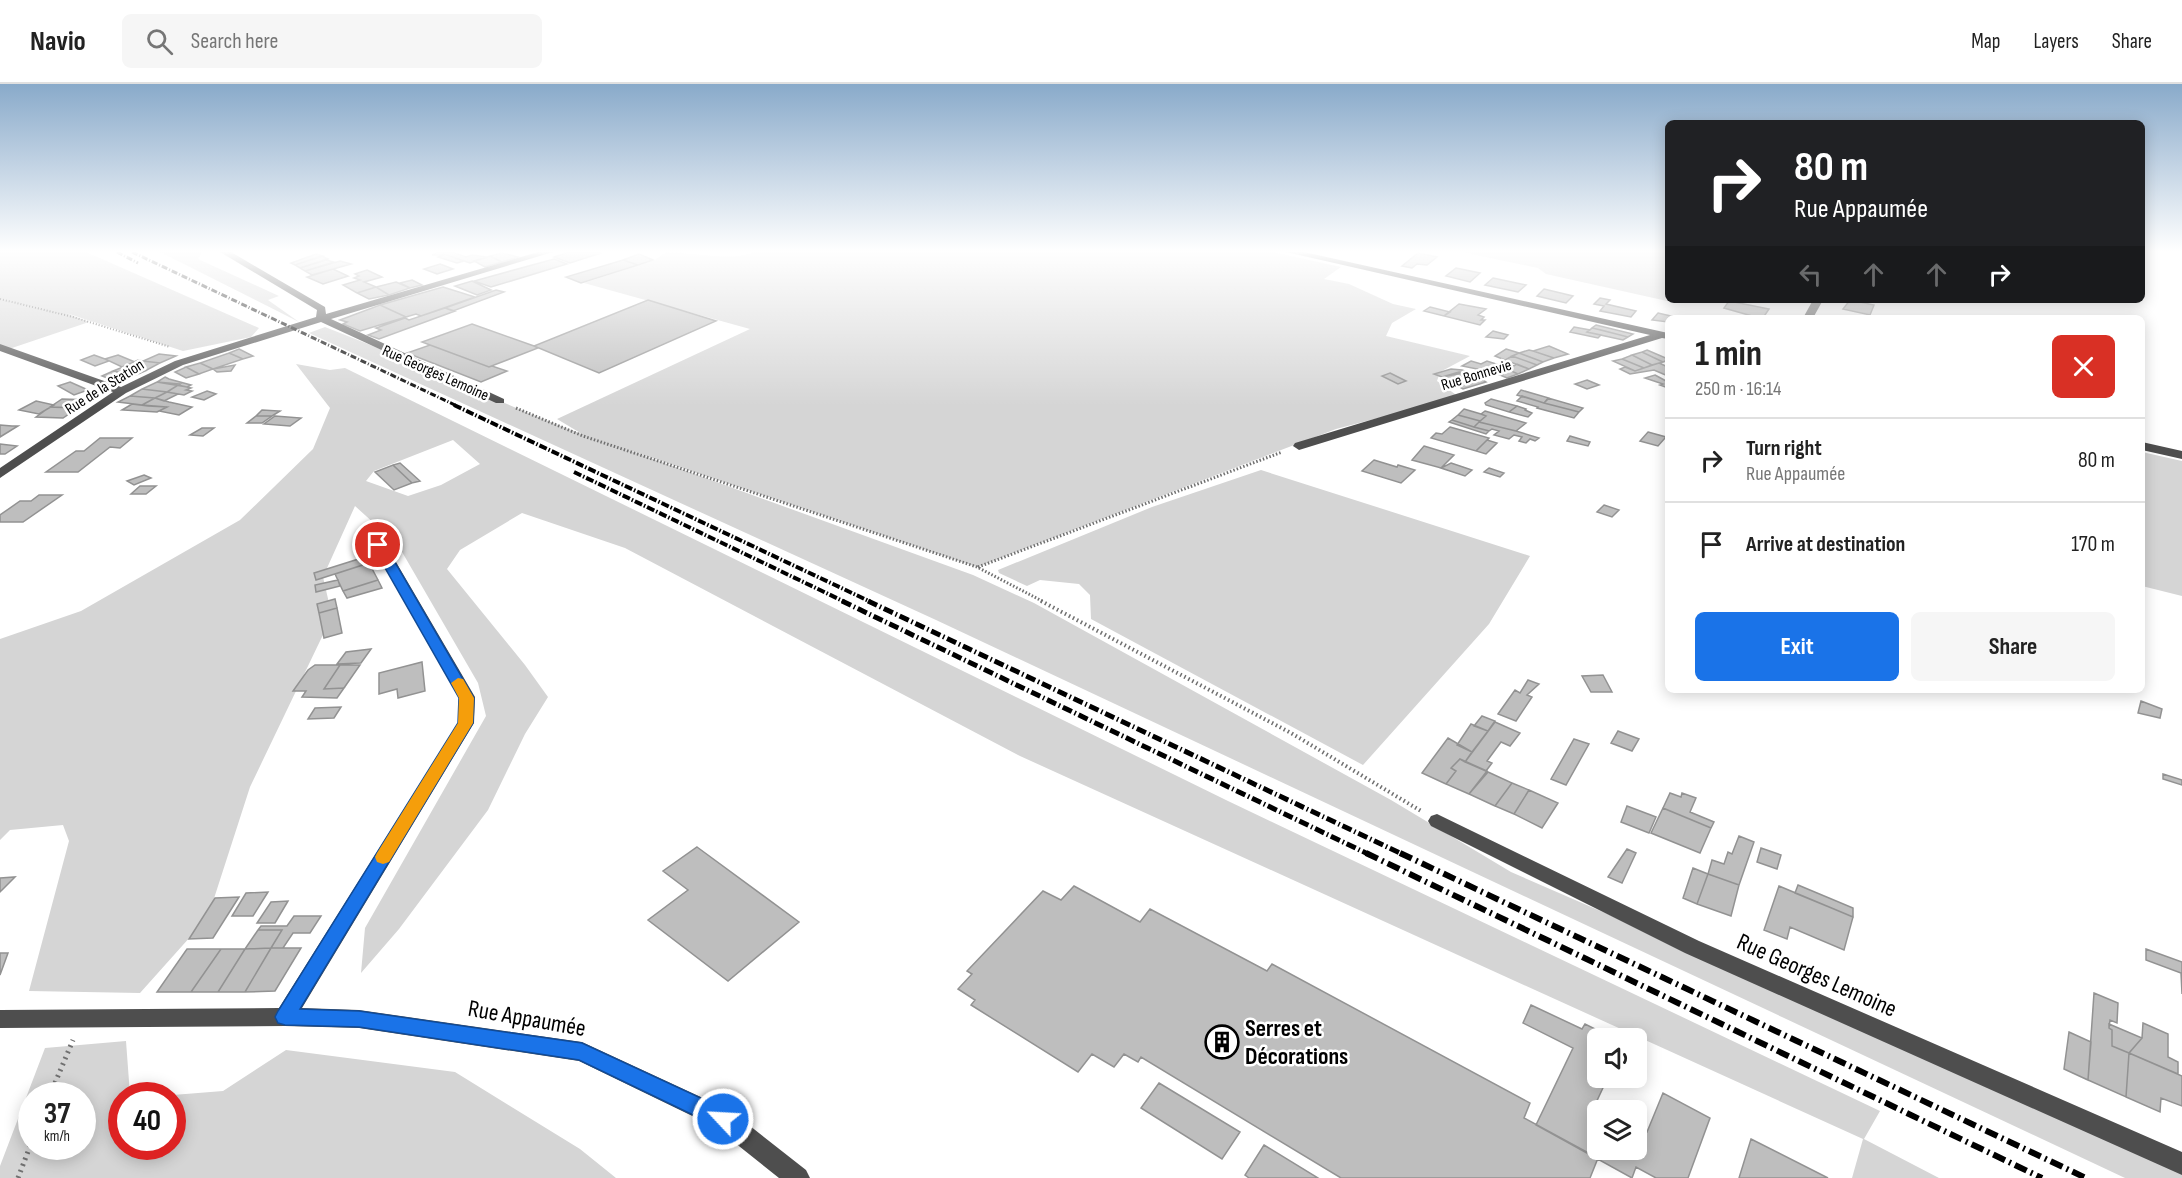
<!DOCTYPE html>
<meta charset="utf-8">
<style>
:root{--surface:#fff;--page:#f6f6f6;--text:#222;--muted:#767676;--line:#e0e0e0;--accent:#1a73e8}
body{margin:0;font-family:"Sofia Sans Condensed",sans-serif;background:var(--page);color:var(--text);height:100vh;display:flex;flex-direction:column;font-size:22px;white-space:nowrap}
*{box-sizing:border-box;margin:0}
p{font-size:20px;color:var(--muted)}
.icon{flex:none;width:33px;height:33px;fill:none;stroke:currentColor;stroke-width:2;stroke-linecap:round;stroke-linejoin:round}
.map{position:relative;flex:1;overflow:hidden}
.sheet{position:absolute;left:1665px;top:231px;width:480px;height:378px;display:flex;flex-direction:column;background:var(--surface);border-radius:9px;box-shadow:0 3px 15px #0003}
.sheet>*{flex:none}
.top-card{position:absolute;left:1665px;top:36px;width:480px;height:183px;border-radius:9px;box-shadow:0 3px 15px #0003;background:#202124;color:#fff;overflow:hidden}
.tools{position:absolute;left:1587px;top:944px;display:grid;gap:12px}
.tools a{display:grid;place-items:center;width:60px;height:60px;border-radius:9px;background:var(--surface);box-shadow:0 3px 15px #0003;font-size:30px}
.speed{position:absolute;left:18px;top:998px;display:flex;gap:12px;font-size:30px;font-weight:700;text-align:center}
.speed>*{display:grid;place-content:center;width:78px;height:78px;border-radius:50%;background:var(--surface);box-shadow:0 3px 15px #0003;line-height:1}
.speed small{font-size:15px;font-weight:400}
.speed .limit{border:9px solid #d22;background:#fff;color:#111}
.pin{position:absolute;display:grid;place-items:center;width:51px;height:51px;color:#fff;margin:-26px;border:3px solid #fff;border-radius:50%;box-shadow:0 2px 6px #0007}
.me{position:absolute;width:66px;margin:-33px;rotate:295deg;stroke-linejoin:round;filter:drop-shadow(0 0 4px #0008)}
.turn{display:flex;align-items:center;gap:21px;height:126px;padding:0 30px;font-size:27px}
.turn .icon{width:78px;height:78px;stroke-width:2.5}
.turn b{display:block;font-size:42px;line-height:51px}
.lanes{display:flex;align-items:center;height:57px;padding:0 30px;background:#0003;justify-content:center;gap:30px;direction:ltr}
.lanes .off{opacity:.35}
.round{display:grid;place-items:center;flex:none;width:63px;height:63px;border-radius:9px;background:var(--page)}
.head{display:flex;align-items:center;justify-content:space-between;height:102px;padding:0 30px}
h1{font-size:36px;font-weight:700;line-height:45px}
.cta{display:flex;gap:12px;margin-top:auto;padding:12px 30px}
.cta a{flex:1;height:69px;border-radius:9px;background:var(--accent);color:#fff;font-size:24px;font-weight:700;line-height:69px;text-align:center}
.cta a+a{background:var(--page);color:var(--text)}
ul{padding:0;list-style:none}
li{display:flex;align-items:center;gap:18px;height:84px;padding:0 30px;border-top:2px solid var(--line)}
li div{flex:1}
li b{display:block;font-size:22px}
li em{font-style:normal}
header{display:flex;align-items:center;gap:36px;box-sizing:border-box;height:84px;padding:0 30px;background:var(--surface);border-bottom:2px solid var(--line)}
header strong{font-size:28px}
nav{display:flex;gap:33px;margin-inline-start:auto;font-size:21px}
.search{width:420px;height:54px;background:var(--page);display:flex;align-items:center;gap:15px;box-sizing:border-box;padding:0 21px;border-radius:9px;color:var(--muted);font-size:22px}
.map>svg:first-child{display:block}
.green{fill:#d5d5d5;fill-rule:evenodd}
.building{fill:#bebebe;stroke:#929292;stroke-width:1.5}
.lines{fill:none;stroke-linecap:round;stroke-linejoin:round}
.path-far3{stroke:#707070;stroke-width:2;stroke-dasharray:1 2;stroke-linecap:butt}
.path-far2{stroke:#707070;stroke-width:3;stroke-dasharray:1.5 2;stroke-linecap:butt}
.path-far1{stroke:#707070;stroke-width:4;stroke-dasharray:1.5 3;stroke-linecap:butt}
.path{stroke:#707070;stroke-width:5;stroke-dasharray:2 4.5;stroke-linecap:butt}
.minor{fill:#4e4e4e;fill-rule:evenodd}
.rail-far3{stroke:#000;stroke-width:3;stroke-dasharray:6 2 1 2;stroke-linecap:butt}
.rail-far2{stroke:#000;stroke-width:4;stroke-dasharray:8 2 1.5 2;stroke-linecap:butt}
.rail-far1{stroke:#000;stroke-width:5;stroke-dasharray:10 3 1.5 3;stroke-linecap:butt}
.rail{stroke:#000;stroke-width:6;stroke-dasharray:13 4.5 2 4.5;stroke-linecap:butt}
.route{fill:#1a73e8;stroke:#114b97;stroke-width:1.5}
.slow{fill:#f59e0b}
.labels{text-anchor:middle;stroke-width:5;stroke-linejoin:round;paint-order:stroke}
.far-street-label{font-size:16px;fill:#000;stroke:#fff}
.near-street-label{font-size:24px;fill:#000;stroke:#fff}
.near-poi-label{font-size:24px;font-weight:bold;fill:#000;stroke:#fff;text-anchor:start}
</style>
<header>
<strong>Navio</strong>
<div class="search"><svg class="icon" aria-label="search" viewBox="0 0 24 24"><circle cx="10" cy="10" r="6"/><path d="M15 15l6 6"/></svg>Search here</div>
<nav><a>Map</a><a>Layers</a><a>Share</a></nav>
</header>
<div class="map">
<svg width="2182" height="1094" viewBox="0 0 2182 1094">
<rect width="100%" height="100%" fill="#fff"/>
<!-- green -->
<path class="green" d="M0,168H86L259,244L251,253L183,267L66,229L89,238L6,266L0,263Z
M160,168H202L198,175L279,212L268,216L299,238Z
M666,168C688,168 737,178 753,168H1273L1341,183L1324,195L1349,200L1393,220L1416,225L1392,239L1386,252L1470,272L1440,288L1437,297L1459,313L1336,345L977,483L620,363L973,491L1034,519L1391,716L1511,788L2182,1080V1094H2125L936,536L309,249L325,243C412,276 495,318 582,350L557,335L750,245L584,199L655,176Z
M1462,168H1668V216H1679L1676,219L1546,190L1538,184Z
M296,280L330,286L345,284L1228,717L1880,1027L1864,1055L1939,1094H1852L1863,1055L1020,672L625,464L522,429L460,466L447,485L525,581L548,613L525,650L488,726L399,845L361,889L365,844L486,632L478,599L398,461L355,422L323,493L332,532L250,703L208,833L140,909L29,907L69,757L63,741L10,746L0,756V555L81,527L240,436L313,365L330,324ZM453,356L480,380L441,401L408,412L366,397L374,387Z
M2142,368L2182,377V512L2142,502Z
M1261,386L1530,472L1489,540L1363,681L1091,535L1090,511L1079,500L1040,496L1027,502L999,489L998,486L1152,423Z
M126,957L130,1011H122V1062H172L173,1011L223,1007L286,966L455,988L580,1065L616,1094H0V1082L45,964ZM32,1011H82V1062H32Z"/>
<!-- building -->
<path class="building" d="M439,168L441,169L464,177L457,179L438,173L444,171H432Z
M452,168L466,173L472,171L487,173L470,179L441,169Z
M570,168H599L601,169L570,179L554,173Z
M502,169L518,173L502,178L490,172Z
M1418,169L1437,173L1427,181L1417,180L1412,184L1402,182Z
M316,170L323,172L295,181L291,179Z
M639,170L653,176L638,181L623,176Z
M321,172L328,175L300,184L295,181Z
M490,172L502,178L485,183L474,177Z
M554,175L567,180L491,203L474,197Z
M326,176L334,178L305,187L300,184Z
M623,176L638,181L581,199L566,193Z
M340,177L351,180L312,191L305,187Z
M440,180L453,185L437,190L424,185Z
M1456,184L1480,189L1470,198L1446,192Z
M333,185L348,192L323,200L307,193Z
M367,186L382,193L364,198L376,203L357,209L343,201L360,196L354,194L359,192L355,190Z
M1493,194L1526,201L1518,208L1485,201Z
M412,196L422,201L410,204L400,199Z
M472,197L491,206L477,211L455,202Z
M396,198L410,204L389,211L376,203Z
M376,203L389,211L369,215L357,209Z
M443,203L475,213L421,232L416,230L406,233L380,221Z
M1544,205L1573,212L1566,219L1537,212Z
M496,206L504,208L453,227L445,224Z
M1600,214L1610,216L1606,220L1636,227L1631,233L1600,227L1604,222L1594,220Z
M648,216L716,237L599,289L534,262Z
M1850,216L1874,221L1870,231L1843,225Z
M1729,217L1769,225L1763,234H1759L1724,224Z
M1459,220L1486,225L1478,231L1484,233L1481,236H1485L1480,241L1444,232Z
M380,221L406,233L360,247L343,240L347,238L340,236Z
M1430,223L1450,228L1444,232L1424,227Z
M445,224L455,227L379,255L368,251L381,246L376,244L405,234L409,236Z
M1658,229L1675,233L1689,234H1668V238L1652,236Z
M472,240L534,262L538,264L489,283L422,258Z
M1596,241L1633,250L1628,253L1592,244Z
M1574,243L1590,246L1587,248L1601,251L1598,254L1570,248Z
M1592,244L1601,246L1628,253L1623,256L1587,248Z
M1493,247L1508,251L1504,255L1486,253Z
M430,261L489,283L492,282L507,287L481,298L407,269Z
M1549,262L1568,270L1554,274L1533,267Z
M239,265L253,272L243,275L229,269Z
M1506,265L1519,269L1505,276L1495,272Z
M1529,266L1533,267L1554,274L1543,278L1519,269Z
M1647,266L1668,275V276L1663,278L1642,268Z
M1642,268L1663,278L1652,281L1632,271Z
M229,269L243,275L213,285L200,279Z
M1519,269L1543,278L1537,281L1512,272Z
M159,270L176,272L160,279L143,277Z
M94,271L105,275L109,277L95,282L81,276Z
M118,271L135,278L122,283L105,275Z
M1632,271L1652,281L1644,284L1622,275Z
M1512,272L1537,281L1529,285L1505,276Z
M1622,275L1644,284L1635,287L1613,277Z
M138,276L143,277L160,279L145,287L123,283Z
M1471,277L1481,280L1487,277L1499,281L1487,287L1462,282Z
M1504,278L1514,282L1517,280L1529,285L1518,290L1498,281Z
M200,279L213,285L199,290L186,283Z
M1659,279L1668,283V292L1654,286L1630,290L1620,285L1625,283L1635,287Z
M235,281L231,287L217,288L213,285Z
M1498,281L1518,290L1507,294L1488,286Z
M123,283L145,287L136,291L113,287Z
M186,283L199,290L186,294L175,288Z
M1451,285L1462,286L1468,288L1442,293L1434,290Z
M113,287L136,291L115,297L102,292Z
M1459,288L1473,290L1449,297L1442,293Z
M1390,289L1406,297L1398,300L1382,292Z
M1473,290L1486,298L1463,305L1449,297Z
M1655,291L1668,298V304L1660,301L1663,300L1645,294Z
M165,293L169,295L191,301L187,303L157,298Z
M1587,296L1599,301L1587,305L1575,300Z
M70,298L88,306L74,311L58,302Z
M157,298L180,300L167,308L142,305Z
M178,301L191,304L186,306L192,307L184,311L167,308Z
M142,305L167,308L155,314L130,312Z
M1521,306L1549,314L1544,319L1517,311Z
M207,307L216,310L204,316L192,313Z
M167,308L178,310L164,317L155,314Z
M130,312L155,314L142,321L118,318Z
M1522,312L1544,319L1579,328L1574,334L1537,324L1538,323L1517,317Z
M155,314L169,318L192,323L179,331L159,327L167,323L142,321Z
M1548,314L1583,324L1579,328L1544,319Z
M62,315L91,316L78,324L50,323Z
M1491,315L1517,322L1509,328L1486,321L1485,319Z
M36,317L54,321L39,330L19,326Z
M132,320L148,322L167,323L157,328L122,326Z
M1517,322L1526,325L1525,326L1532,329L1528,333L1509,328Z
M50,323L78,324L63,334L36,333Z
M1464,325L1481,330L1486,332L1480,337L1458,331Z
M262,326L280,327L272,332H256Z
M1485,327L1526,339L1516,347L1479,338L1486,332L1481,330Z
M1458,331L1480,337L1474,343L1452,336Z
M256,332H272L262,339H247Z
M275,332L301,334L290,342L264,340Z
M1452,336L1474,343L1489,347L1486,350L1449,338Z
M1479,338L1516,347L1539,354L1535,357L1530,355L1526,359L1519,357L1522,353L1514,351L1509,355L1494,351L1499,347L1492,345L1489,347L1474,343Z
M0,341L12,342H18L0,353Z
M1450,343L1489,354L1476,367L1431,354L1436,349L1442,350Z
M202,344H214L203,352L190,351Z
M1648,348L1666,353L1658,362L1640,357Z
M1570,352L1590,358L1588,362L1567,357Z
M100,354H132L120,364L110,363L78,388H46L76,367H84Z
M1487,356L1497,359L1486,370L1476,367Z
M0,360L17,362L5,370H0Z
M1424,362L1454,371L1441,384L1412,376Z
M1374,376L1397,383L1398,381L1415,386L1401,399L1362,387Z
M400,379L420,397L412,399L393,381Z
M1451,379L1472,386L1465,392L1441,384Z
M393,381L412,399L394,406L375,388Z
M1489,384L1504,389L1500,393L1484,388Z
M144,391L151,394L134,401L127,397Z
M140,402H156L146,410H131Z
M39,411H62L23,438H0V431L20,417H31Z
M1604,421L1619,426L1612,433L1597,428Z
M365,473L369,479L316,496L314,489Z
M369,479L378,496L343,507L335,490Z
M338,496L340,502L316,508L315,501Z
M378,496L382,504L347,514L343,507Z
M335,515L337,524L319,529L317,520Z
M337,524L342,549L324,554L319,529Z
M371,565L361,579L337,580L346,568Z
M422,578L425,607L398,614L397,605L379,610V589Z
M315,581H340L324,605L344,604L337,614L302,613L306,607H293L308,586Z
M340,581H360L344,604L324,605Z
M1603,591L1612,608H1591L1582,592Z
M1528,596L1539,600L1527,611L1532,613L1516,637L1498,630L1515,606L1520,609Z
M2141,617L2162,625L2160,634L2138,629Z
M341,623L334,634L308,635L315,624Z
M1482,632L1495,637L1488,647L1474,642Z
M1495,638L1520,649L1510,662L1501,658L1487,677L1492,679L1486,687L1465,678Z
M1471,640L1488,647L1472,668L1457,661Z
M1618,647L1639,655L1632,667L1611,659Z
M1448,654L1472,668L1465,678L1460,675L1451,684L1456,687L1446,700L1422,689Z
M1574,655L1589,660L1566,701L1551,695Z
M1460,675L1487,687L1469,710L1446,700L1456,687L1451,684Z
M1488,688L1512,699L1495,722L1469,710Z
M2163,690L2182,696V701L2163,695Z
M1512,699L1529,706L1514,730L1495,722Z
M1529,706L1558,719L1542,744L1514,730Z
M1670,709L1681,713L1682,709L1696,714L1690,728L1714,738L1711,744L1663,724Z
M1627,722L1656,733L1649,749L1621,738Z
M1663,724L1711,744L1700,769L1651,749Z
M1739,752L1754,758L1739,801L1708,790L1712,776L1724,780L1728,768L1732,770Z
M697,763L799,838L728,897L648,836L688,806L663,787Z
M1761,764L1781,771L1777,785L1757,778Z
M1627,765L1636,769L1622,799L1608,793Z
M1693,784L1708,790L1697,820L1683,814Z
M1708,790L1739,801L1731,832L1697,820Z
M15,793L0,808V794Z
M1798,801L1853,824V833L1795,809Z
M1074,802L1140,838L1150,825L1267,887L1272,880L1530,1019L1524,1034L1598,1074L1590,1094H1341L1141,973L1138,978L1124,970L1114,983L1092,970L1078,988L971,921L975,916L958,905L972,890L967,887L1043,807L1061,816Z
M1779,802L1853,833L1844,866L1790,843L1787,855L1764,846Z
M268,808L253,832H232L246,809Z
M239,813L213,854L189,855L215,814Z
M288,817L275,839H257L271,818Z
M294,832H321L310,849H293L283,864H271L282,846H258L261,842H287Z
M258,846H282L271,864L245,865Z
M271,864L245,908H218L245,865Z
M271,864H301L275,907L245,908Z
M187,865H221L191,908H157Z
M221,865H245L218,908H191Z
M2146,865L2182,878V910L2181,889L2146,876Z
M0,869H8L0,891Z
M2094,909L2118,919L2117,939L2110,936L2109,944L2112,946V962L2129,969L2126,1013L2088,996Z
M1531,921L1582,945L1585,940L1613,954H1598V993H1608L1595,1021L1605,1026H1598V1065H1636V1043L1647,1048L1663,1009L1710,1034L1688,1094H1656L1636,1083L1632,1094L1536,1041L1573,964L1523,939Z
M2143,939L2168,950V973L2178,978V990L2129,969L2142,954Z
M2109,940L2142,954L2129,969L2112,962V946L2109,944Z
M2069,948L2091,958L2088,996L2064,985Z
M2129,969L2182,992V1022L2161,1014L2160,1028L2126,1013Z
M1159,999L1240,1048L1222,1075L1141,1024Z
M1751,1055L1828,1094H1739Z
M1264,1061L1318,1094H1249L1245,1091Z"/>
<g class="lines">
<!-- path-far3 -->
<path class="path-far3" d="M0,215L73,233L170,263"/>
<!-- path-far2 -->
<path class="path-far2" d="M516,324L583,352L977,483L1044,518
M978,483L1282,368"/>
<!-- path-far1 -->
<path class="path-far1" d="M1041,517L1291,649L1421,727"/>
<!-- path -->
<path class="path" d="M50,1011L73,956
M18,1094L32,1057"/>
<!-- minor -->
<path class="minor" d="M220,168H231L325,223L326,230L538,168H553L331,235L504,315V319H496L321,238L183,281L126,309L0,394V384L113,308L0,267V260L121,303L175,277L316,233L317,226Z
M1286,168H1304L1668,249V255L1662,254L1299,366L1293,362L1295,359L1650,251Z
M1813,216H1823L1813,234H1803Z
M2142,358L2182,367V375L2142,366Z
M379,457L386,461L475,613L474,639L302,924L359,926L582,958L731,1027L806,1086L810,1094H779L715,1043L579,977L359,944L285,942L0,944V926L279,924L458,639L459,613L372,461Z
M1437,730L1699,857L2182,1068V1091L1685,869L1431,742L1428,737L1431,732Z"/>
<!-- rail-far3 -->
<path class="rail-far3" d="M117,168L138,179
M132,168L457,322"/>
<!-- rail-far2 -->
<path class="rail-far2" d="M454,321L871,518
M574,388L845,518"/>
<!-- rail-far1 -->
<path class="rail-far1" d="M842,517L1370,771
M868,517L1404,771"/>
<!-- rail -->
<path class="rail" d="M1366,769L2042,1094
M1400,769L2086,1094"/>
</g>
<!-- sky -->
<linearGradient id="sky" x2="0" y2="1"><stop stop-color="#89aaca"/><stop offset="0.52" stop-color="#fff"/><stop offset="1" stop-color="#fff" stop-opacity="0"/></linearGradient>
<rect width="2182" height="322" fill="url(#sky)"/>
<!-- route -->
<path class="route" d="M378,458L385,461L474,614L473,639L300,925L359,927L582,959L731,1028L734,1035L731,1042L723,1045L716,1042L579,976L359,943L285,941L278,939L275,933L278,927L458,639L459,614L372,461Z"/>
<!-- slow -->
<path class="slow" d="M458,594L463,595L474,614L473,639L389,778L383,780L377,778L375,773L377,769L458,639L459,614L451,599Z"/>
<!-- icons -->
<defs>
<g id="building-ring" transform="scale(1.725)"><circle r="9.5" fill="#fff" stroke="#000" stroke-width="1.5"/><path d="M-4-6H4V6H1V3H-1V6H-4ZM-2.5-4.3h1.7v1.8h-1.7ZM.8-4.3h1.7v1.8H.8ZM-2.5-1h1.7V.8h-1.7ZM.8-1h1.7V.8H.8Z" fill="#000"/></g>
</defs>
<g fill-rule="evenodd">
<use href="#building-ring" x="1222" y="958"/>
</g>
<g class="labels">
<!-- far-street labels -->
<g class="far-street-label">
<text transform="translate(436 288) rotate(24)" y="6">Rue Georges Lemoine</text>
<text transform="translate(1476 290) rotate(-17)" y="6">Rue Bonnevie</text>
<text transform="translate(104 302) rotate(-32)" y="6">Rue de la Station</text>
</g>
<!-- near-street labels -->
<g class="near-street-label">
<text transform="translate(1817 891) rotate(24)" y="8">Rue Georges Lemoine</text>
<text transform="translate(527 934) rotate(10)" y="8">Rue Appaumée</text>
</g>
<!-- near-poi labels -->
<g class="near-poi-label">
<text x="1245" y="952">Serres et<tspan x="1245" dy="28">Décorations</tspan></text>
</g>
</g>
</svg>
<div class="tools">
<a><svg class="icon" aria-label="sound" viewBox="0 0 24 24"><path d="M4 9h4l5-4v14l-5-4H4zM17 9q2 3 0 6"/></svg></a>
<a><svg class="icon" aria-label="layers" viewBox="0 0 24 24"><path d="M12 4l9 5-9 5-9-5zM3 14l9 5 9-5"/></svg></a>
</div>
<div class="speed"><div>37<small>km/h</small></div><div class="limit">40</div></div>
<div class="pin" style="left:378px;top:461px;background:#d93025"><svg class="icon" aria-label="arrive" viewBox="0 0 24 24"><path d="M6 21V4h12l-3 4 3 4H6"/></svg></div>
<svg class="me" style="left:723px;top:1035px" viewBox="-20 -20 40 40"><circle r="17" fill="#1a73e8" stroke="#fff" stroke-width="3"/><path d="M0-11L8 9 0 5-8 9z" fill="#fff"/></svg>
<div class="top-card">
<div class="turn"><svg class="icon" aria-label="right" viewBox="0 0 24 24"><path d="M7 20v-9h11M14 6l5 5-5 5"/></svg><div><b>80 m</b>Rue Appaumée</div></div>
<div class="lanes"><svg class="icon off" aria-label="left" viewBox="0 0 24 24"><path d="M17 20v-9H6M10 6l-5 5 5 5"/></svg><svg class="icon off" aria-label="ahead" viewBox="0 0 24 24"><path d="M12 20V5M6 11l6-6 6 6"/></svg><svg class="icon off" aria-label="ahead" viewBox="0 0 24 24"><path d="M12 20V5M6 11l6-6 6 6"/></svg><svg class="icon" aria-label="right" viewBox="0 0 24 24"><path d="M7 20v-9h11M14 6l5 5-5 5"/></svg></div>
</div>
<section class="sheet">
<div class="head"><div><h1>1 min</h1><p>250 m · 16:14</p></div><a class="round" style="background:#d93025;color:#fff"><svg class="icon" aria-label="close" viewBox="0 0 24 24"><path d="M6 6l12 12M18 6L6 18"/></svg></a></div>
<ul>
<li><svg class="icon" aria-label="right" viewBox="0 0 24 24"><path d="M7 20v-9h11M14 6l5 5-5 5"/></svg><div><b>Turn right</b><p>Rue Appaumée</p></div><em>80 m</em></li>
<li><svg class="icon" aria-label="arrive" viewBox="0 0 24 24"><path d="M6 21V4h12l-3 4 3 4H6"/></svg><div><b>Arrive at destination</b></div><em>170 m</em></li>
</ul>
<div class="cta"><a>Exit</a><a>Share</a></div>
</section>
</div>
